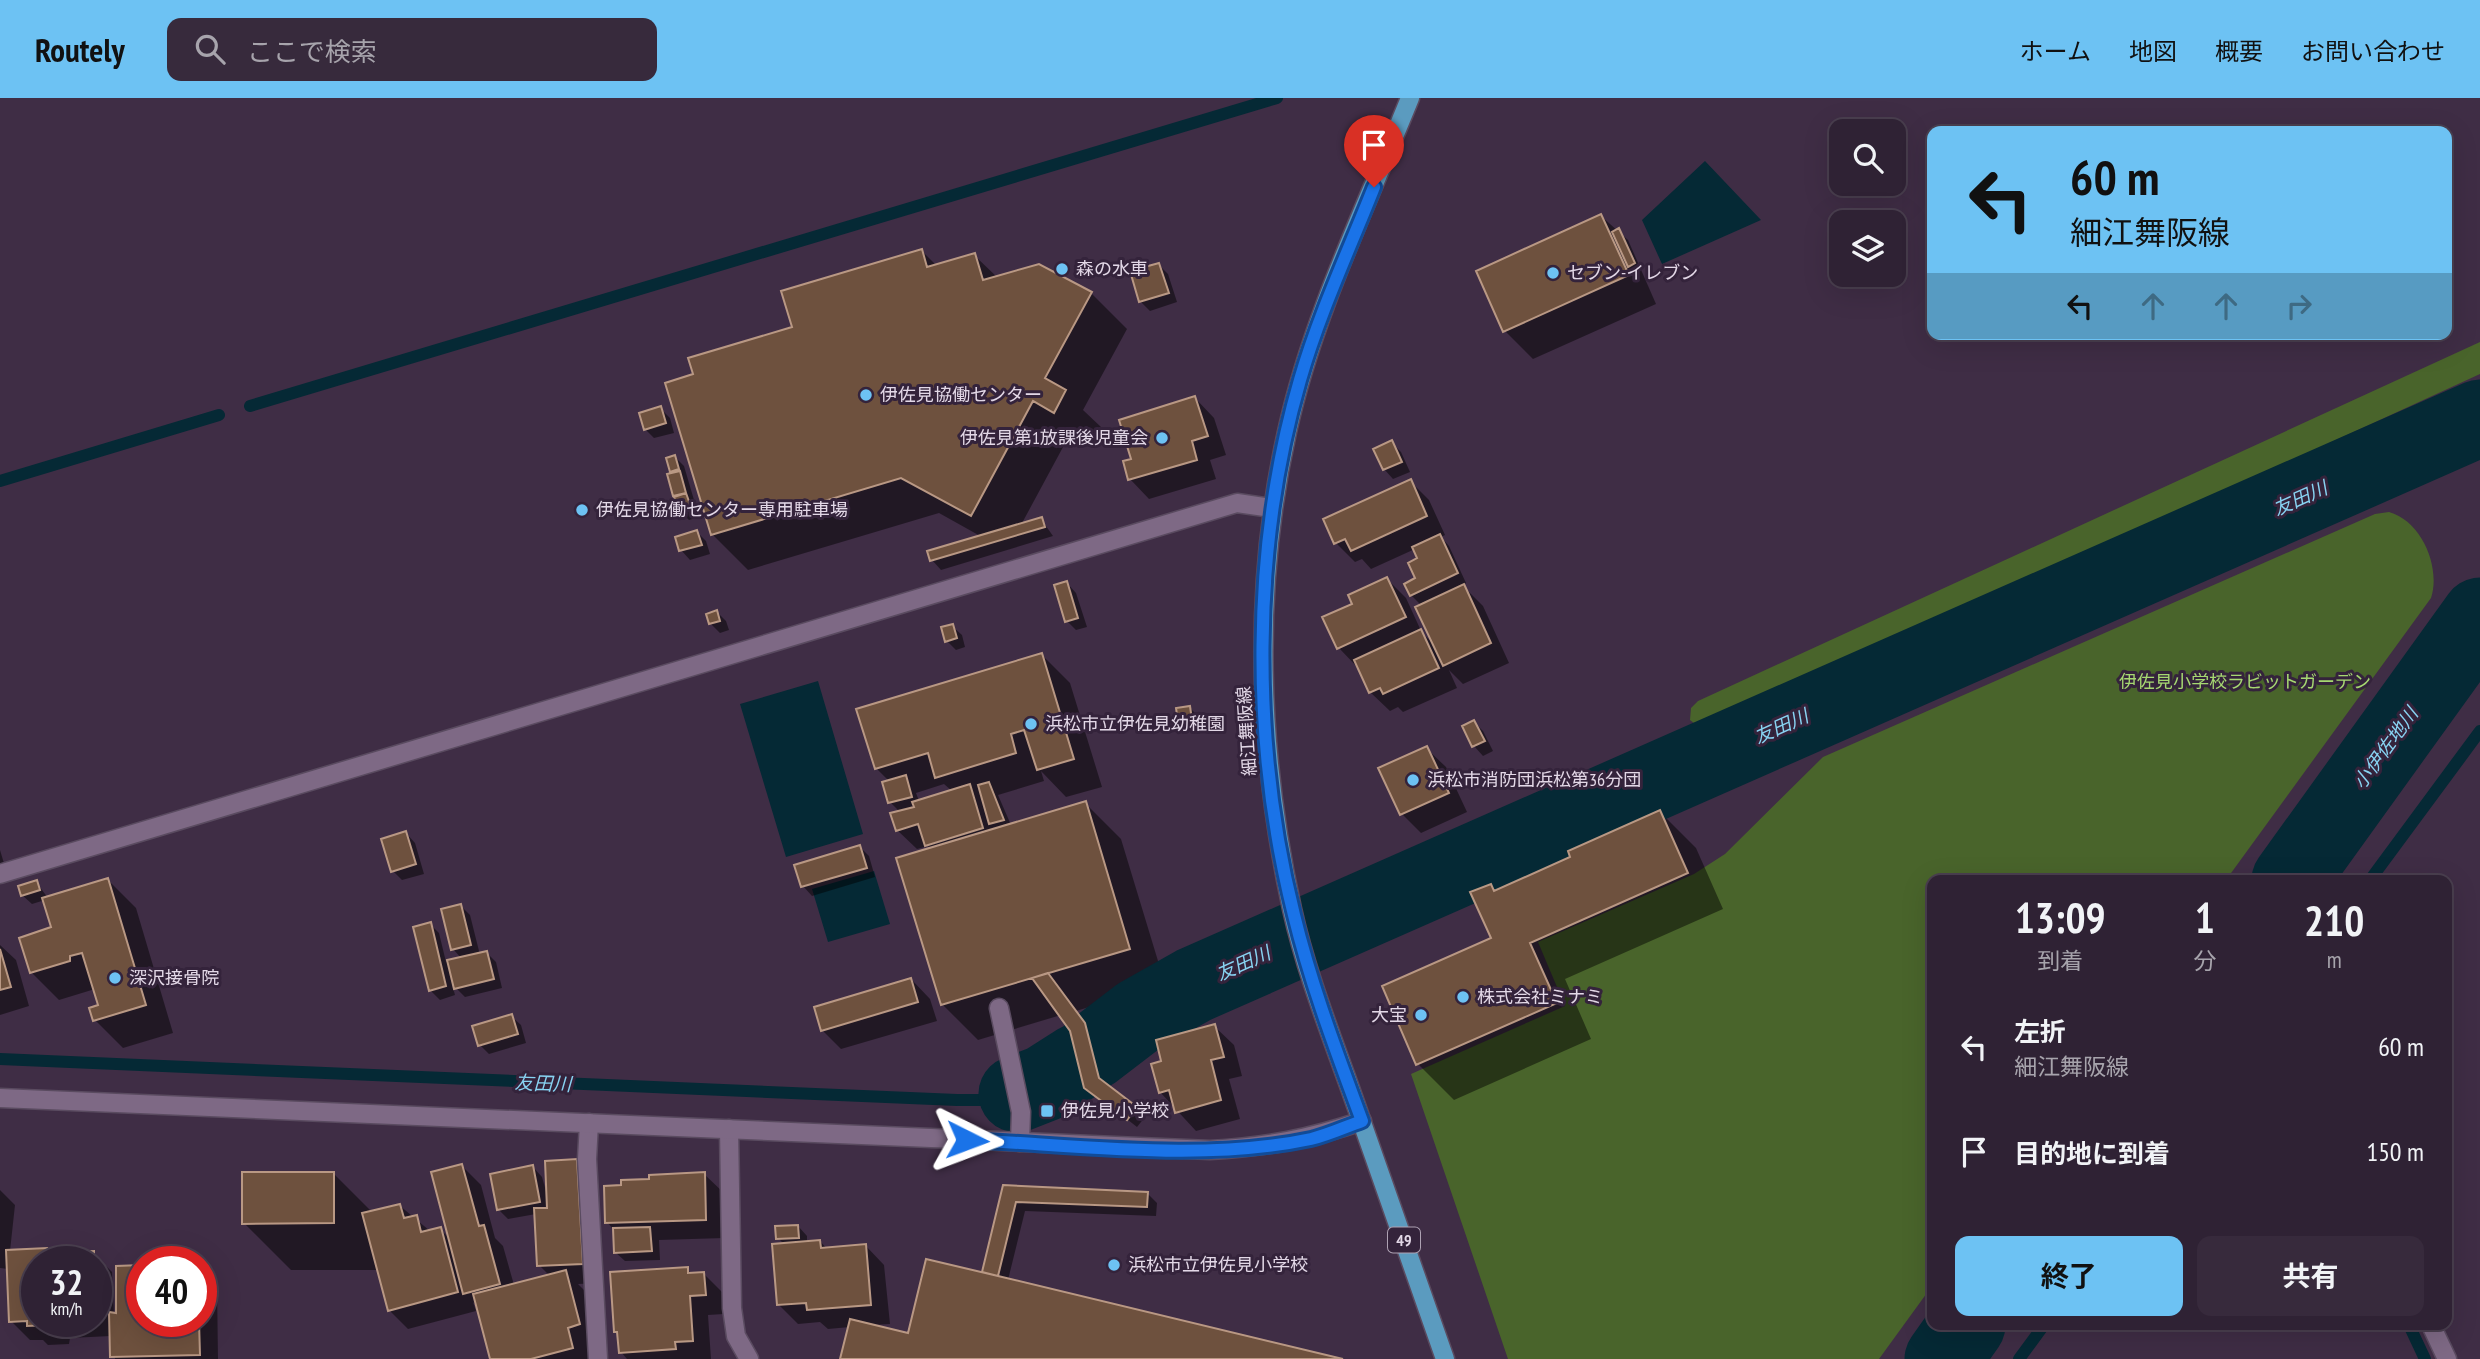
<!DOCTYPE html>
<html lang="ja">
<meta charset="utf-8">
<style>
:root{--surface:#2f2234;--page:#372a3c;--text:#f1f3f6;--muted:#a7a4ac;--line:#4a3f4f;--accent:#6dc2f3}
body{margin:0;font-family:"PT Sans Narrow","Noto Sans JP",sans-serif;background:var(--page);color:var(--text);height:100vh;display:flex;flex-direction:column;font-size:26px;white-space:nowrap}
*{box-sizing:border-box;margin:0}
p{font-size:23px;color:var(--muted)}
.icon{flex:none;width:38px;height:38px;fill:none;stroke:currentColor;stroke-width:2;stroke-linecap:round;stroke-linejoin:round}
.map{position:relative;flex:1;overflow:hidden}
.side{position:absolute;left:1927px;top:777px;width:525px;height:455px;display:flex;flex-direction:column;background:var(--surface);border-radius:14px;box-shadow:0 7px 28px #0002,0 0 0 2px var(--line)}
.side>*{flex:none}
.hud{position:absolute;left:1927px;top:28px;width:525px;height:214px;border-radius:14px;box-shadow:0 7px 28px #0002,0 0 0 2px var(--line);background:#6dc2f3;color:#111;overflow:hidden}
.tools{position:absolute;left:1829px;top:21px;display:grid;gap:14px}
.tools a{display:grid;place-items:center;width:77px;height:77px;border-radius:14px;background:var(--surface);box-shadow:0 7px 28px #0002,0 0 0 2px var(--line);font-size:35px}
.speed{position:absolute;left:21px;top:1148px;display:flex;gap:14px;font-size:35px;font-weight:700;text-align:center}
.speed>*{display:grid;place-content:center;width:91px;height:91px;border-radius:50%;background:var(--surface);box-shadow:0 7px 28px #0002,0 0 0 2px var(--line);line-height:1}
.speed small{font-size:18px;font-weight:400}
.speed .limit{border:10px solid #d22;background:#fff;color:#111}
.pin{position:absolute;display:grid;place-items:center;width:60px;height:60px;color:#fff;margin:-72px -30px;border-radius:50% 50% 50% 0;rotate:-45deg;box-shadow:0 0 7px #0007}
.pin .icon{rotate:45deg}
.me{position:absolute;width:77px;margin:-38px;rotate:93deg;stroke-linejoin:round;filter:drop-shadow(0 0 5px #0008)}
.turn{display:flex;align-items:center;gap:24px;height:147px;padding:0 28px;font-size:32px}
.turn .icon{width:91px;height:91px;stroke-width:2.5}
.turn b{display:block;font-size:49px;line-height:60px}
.lanes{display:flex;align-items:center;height:66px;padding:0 28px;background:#0003;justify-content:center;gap:35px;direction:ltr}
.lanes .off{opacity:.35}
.eta{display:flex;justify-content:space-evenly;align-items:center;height:119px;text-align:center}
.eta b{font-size:42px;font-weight:700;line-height:49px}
.action{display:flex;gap:14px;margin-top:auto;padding:14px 28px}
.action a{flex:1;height:80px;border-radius:14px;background:var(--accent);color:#111;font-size:28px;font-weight:700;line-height:80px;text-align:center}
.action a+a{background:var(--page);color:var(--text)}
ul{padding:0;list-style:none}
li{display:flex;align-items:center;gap:21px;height:105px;padding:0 28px}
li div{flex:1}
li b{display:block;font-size:26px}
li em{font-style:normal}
header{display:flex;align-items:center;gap:42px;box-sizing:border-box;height:98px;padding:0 35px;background:var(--accent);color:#111}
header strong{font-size:33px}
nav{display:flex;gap:38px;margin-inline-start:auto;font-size:24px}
.search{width:490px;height:63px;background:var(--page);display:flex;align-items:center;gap:18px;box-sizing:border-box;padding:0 24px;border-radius:14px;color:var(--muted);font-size:26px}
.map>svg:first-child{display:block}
.green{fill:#49642b}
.water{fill:#052935}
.shadow{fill:#0007;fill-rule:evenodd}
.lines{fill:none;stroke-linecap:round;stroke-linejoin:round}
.stream{stroke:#052935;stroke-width:12}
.river{stroke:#052935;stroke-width:77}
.building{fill:#6e513e;stroke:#b99884;stroke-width:2}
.service-casing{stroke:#5a4b60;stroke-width:21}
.minor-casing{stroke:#5a4b60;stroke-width:21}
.tertiary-casing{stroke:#5a4b60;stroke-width:21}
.primary-casing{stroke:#5a4b60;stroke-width:21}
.service{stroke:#7e6985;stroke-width:18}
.minor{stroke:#7e6985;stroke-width:18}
.tertiary{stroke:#7e6985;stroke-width:18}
.primary{stroke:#5b9bbf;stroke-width:18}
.route-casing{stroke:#114b97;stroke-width:18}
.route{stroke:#1a73e8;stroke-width:12}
.poi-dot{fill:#6dc2f3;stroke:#34233b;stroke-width:2.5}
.labels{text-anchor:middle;stroke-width:6;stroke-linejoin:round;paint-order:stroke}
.shield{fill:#34233b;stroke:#aea2b3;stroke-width:2}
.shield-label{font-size:16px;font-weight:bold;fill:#e3d8e7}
.poi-label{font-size:18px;fill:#e3d8e7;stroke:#34233b;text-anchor:start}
.park-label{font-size:18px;fill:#a6d871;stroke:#34233b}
.street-label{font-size:18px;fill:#e3d8e7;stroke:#34233b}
.water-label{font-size:19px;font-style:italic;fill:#88d3f2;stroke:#34233b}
</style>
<header>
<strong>Routely</strong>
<div class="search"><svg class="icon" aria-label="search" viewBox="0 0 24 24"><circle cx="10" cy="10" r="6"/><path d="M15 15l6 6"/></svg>ここで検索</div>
<nav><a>ホーム</a><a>地図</a><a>概要</a><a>お問い合わせ</a></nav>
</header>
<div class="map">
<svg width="2480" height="1261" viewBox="0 0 2480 1261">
<rect width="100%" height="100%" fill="#3f2d45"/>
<!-- green -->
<path class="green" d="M2480,244V276L1712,628L1699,629L1690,622L1691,610L1698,603Z
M2389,414C2422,423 2441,470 2431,500L2226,782H1932V1188L1879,1261H1508L1411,976L1565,908L1538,844L1694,776L1725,756L1823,659L2375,416Z"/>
<!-- water -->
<path class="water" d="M1705,63L1761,122L1662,166L1642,122Z
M818,583L863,736L786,759L740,606Z
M874,773L890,826L828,844L812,791Z"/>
<!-- shadow -->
<path class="shadow" d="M1601,118L1628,142L1656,206L1533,261L1505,233Z
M922,153L937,168L974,157L998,180L1091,195L1127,231L1083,312L1101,329L1090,349L1069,338L1021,427L1041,421L1053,438L941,472L932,462L982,439L939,415L748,472L713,437L695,277L794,230Z
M1159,167L1168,176L1177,204L1150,213L1140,203Z
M1195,300L1214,320L1226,357L1210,362L1216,381L1149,401L1130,381L1133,363Z
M660,310L670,320L674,335L654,340L645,331Z
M1391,344L1401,354L1410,374L1393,381L1384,371Z
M675,359L684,368L699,419L689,422L679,412L669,378L675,376L672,373Z
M1410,383L1429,402L1445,437L1441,439L1449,448L1466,485L1462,487L1483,508L1509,565L1463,586L1449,572L1457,590L1403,614L1398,609L1390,613L1370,594L1358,570L1339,550L1324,520L1354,507L1387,481L1406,500L1422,535L1435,547L1422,508L1411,497L1419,461L1415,451L1371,471L1362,461L1355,464L1336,445Z
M697,434L706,443L710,456L690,462L681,452Z
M1067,485L1076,495L1087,529L1076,532L1067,523Z
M717,514L726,523L729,532L720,535L710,525Z
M952,528L962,537L965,549L956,552L947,543Z
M1042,557L1070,585L1102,689L1066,699L1041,673L1044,683L998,697L1011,727L1085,705L1121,741L1165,886L1076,913L1093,936L1107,988L1145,1019L1137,1029L1086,989L1071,932L1061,917L978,942L942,906L931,751L928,748L917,751L897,732L900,714L890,704V684L876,670ZM944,686L952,693L919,703L916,695Z
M1190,610L1199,619L1200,631L1189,632L1179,623Z
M1474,624L1483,633L1493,653L1483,658L1474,648L1465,629Z
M1426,650L1446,669L1467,714L1421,735L1402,716Z
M1660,714L1696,750L1723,811L1565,881L1591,941L1454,1002L1418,966L1493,841L1490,788L1496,794L1572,759Z
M406,735L415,745L424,776L402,782L393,773Z
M860,749L869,758L875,779L812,798L803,788Z
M0,752L6,772L0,774Z
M108,782L136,810L173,935L123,950L95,922L100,908L95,891L59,902L31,874L54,831L45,802L32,806L22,797L36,784L48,800Z
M461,808L470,817L480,857L487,855L496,864L502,890L465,899L452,886L455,897L440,902L430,892V826L439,835L446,864L462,861L453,851Z
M0,847L16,862L29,908L0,917Z
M911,881L930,901L937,923L841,951L822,932Z
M511,918L521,927L526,945L489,956L480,947Z
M1214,928L1234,947L1242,978L1229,981L1240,1021L1196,1033L1160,994L1163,964Z
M577,1063L596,1082L601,1185L578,1186L585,1193L598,1245L587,1249L590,1261H492L478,1209L473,1204L476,1213L408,1231L389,1212L378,1172H291L244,1125L334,1076L372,1114L399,1107L430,1133L440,1131L450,1141L462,1068L481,1087L495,1140L503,1148L514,1187L550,1178L539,1167L536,1116L508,1121L499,1112L533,1069L542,1079L549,1104Z
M704,1076L724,1095L725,1140L659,1142L660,1162L625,1163L615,1154L614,1132L607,1124Z
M1005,1089L1147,1095L1157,1105L1156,1118L1025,1113L1008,1182L1335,1261H842L850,1229L828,1231L820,1224L798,1226L779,1207L784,1146L778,1140L798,1128L807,1138V1145L820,1143L827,1151L865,1147L884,1167L890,1226L872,1227L910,1237L983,1176Z
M0,1092L15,1107L10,1153L46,1151L51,1157L93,1155L112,1174L114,1216L142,1223H201V1172L217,1187L218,1261H115L111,1238L70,1240L69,1246L48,1247L43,1242H30L11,1223L8,1171L0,1170ZM37,1164H96V1223H37Z
M687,1171L693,1177L704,1176L723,1195L724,1216L708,1217L711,1261H627L621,1254L619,1237L616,1233Z"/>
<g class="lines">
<!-- stream -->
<path class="stream" d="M250,308L1277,0
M0,383L219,317
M2370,782L2480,633
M0,961L957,1002H987L1017,996
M2409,1227L2425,1261
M2019,1261L2044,1227"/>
<!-- river -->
<path class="river" d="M2290,782L2480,518
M1092,954L1139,918L1194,887L2480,320
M1017,996L1045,985L1078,964
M1943,1261L1967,1227"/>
</g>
<!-- building -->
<path class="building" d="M1601,116L1629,177L1503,234L1476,173Z
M1619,130L1635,165L1628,169L1612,134Z
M922,151L927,169L975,155L983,182L1039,166L1092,194L1045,280L1066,292L1054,315L1033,303L971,418L901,380L711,437L665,285L693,276L688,260L792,229L781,193Z
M1159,165L1169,195L1139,204L1130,173Z
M1195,298L1208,338L1192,343L1197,362L1128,382L1123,363L1131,361L1119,322Z
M661,308L666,325L644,332L639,315Z
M1392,342L1402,364L1383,372L1373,351Z
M675,357L679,371L670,374L666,360Z
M680,373L686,395L673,398L667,376Z
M1411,381L1427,418L1351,453L1345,441L1334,446L1323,421Z
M686,395L691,409L678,413L674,399Z
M1042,419L1045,429L930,463L927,453Z
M697,432L702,447L679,453L675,439Z
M1440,436L1458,475L1410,498L1404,486L1415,480L1408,465L1417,460L1412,449Z
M1387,479L1406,519L1337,551L1322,519L1352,506L1348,497Z
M1067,483L1078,520L1065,524L1054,487Z
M1464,486L1491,545L1443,568L1415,509Z
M717,512L720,523L709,526L706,516Z
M953,526L957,540L945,544L941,529Z
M1421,531L1439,570L1383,596L1380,590L1369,595L1354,562Z
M1042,555L1074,661L1037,672L1024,632L1011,636L1016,655L935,680L928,655L875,671L856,611Z
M1190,608L1192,622L1178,624L1176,610Z
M1474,622L1485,643L1472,649L1462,628Z
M1427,648L1449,695L1400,717L1378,670Z
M906,677L912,699L888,705L882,684Z
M989,684L1004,722L989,726L978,687Z
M970,686L983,730L925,748L918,726L896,733L890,715L914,709L912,704Z
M1086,703L1130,851L941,907L896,760Z
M1660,712L1688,775L1530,845L1557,905L1416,967L1382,888L1491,840L1470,794L1491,786L1494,793L1570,759L1568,753Z
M406,733L416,766L391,774L381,741Z
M860,747L867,770L801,789L794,767Z
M108,780L146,907L93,923L89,910L98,907L82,855L70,858V863L30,875L19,840L51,829L42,800Z
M37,782L40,792L21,798L18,788Z
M461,806L471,847L451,852L441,811Z
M431,824L446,888L429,893L413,829Z
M0,851L11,889L0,892Z
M487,853L494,881L454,891L447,862Z
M1048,875L1085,925L1099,980L1137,1009L1127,1022L1084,990L1070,933L1032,880Z
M911,880L918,904L821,933L814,909Z
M512,916L518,936L478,948L472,928Z
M1215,926L1224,959L1211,962L1221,1002L1175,1015L1169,992L1159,995L1151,966L1161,963L1156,942Z
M577,1061L583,1166L537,1168L534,1110H547L545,1063Z
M462,1066L479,1128L484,1127L500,1186L463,1196L431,1074Z
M533,1067L540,1104L497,1112L490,1076Z
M242,1074H334V1125L242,1126Z
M705,1074L706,1122L605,1125L604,1088L621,1087V1082L649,1081V1077Z
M1003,1087L1148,1094L1147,1109L1016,1104L998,1178L982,1174Z
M400,1106L404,1120L417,1117L421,1134L441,1129L458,1194L388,1213L362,1115Z
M798,1127L799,1140L776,1141L775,1128Z
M650,1129L652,1153L614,1155L613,1130Z
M820,1142L821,1150L866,1146L871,1207L807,1212L806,1205L777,1207L772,1146Z
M47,1150L46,1155L94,1153V1164H37V1223H51V1227L27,1228V1223L9,1224L6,1152Z
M926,1161L998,1178L1343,1261H840L850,1221L908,1235Z
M142,1167V1223H199L200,1257L110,1259L109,1214L116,1215V1168Z
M688,1169V1175L704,1174L706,1197L690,1198L693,1243L675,1244L676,1251L619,1255L617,1234H614L610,1174Z
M566,1172L580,1226L568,1230L573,1250L531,1261H490L473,1196Z"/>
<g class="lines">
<!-- service casing -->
<g class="service-casing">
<path id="service" d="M999,910L1021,1014L1020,1044"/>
</g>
<!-- minor casing -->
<g class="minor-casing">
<path id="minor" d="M0,776L1237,405L1272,410
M589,1025L587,1061L598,1261
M729,1031L732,1210L736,1238L749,1261
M2431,1227L2447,1261"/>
</g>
<!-- tertiary casing -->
<g class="tertiary-casing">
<path id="tertiary" d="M0,1000L1210,1052C1265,1049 1309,1041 1362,1023"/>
</g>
<!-- primary casing -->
<g class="primary-casing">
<path id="primary" d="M1410,0C1366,109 1312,219 1287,334C1252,491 1258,655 1292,811C1306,874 1330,934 1351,993C1383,1083 1414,1172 1445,1261"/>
</g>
<!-- service -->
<use href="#service" class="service"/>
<!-- minor -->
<use href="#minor" class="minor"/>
<!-- tertiary -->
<use href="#tertiary" class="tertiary"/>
<!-- primary -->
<use href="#primary" class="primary"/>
</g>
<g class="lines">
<!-- route casing -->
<g class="route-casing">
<path id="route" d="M967,1042C1077,1047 1203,1064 1311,1041C1328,1037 1345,1029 1362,1023C1337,955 1311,887 1294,817C1251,646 1251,450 1300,282C1319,216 1349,152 1374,89"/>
</g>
<!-- route -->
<use href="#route" class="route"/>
</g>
<!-- markers -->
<g class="poi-dot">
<circle cx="1062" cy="171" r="7"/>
<circle cx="1553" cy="175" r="7"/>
<circle cx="866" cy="297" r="7"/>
<circle cx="1162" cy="340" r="7"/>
<circle cx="582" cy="412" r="7"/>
<circle cx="1031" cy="626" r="7"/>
<circle cx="1413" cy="682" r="7"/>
<circle cx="115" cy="880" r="7"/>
<circle cx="1463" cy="899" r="7"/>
<circle cx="1421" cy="917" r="7"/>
<rect x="1040" y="1006" width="14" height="14" rx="3.5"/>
<circle cx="1114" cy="1167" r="7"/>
</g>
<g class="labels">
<!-- shield labels -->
<rect class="shield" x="1388" y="1129.5" width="32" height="25" rx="5"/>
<g class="shield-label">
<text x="1404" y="1148">49</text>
</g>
<!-- poi labels -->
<g class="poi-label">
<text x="1076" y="177">森の水車</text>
<text x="1567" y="181">セブン-イレブン</text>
<text x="880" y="303">伊佐見協働センター</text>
<text x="1148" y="346" text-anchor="end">伊佐見第1放課後児童会</text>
<text x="596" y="418">伊佐見協働センター専用駐車場</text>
<text x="1045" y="632">浜松市立伊佐見幼稚園</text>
<text x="1427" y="688">浜松市消防団浜松第36分団</text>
<text x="129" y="886">深沢接骨院</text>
<text x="1477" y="905">株式会社ミナミ</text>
<text x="1407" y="923" text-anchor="end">大宝</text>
<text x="1061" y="1019">伊佐見小学校</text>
<text x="1128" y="1173">浜松市立伊佐見小学校</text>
</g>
<!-- park labels -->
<g class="park-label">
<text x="2245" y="590">伊佐見小学校ラビットガーデン</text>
</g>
<!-- street labels -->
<g class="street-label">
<text transform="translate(1247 633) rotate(-94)" y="6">細江舞阪線</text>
</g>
<!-- water labels -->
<g class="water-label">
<text transform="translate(2300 400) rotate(-24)" y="7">友田川</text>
<text transform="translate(1781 628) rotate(-24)" y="7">友田川</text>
<text transform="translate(2385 650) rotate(-54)" y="7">小伊佐地川</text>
<text transform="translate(1243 865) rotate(-24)" y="7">友田川</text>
<text transform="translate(543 985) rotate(2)" y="7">友田川</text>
</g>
</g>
</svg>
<div class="tools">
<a><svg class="icon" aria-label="search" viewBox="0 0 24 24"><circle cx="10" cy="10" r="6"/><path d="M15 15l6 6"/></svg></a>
<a><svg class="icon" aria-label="layers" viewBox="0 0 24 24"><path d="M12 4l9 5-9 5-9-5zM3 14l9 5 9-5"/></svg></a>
</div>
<div class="speed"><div>32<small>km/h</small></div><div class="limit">40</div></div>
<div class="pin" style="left:1374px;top:89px;background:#d93025"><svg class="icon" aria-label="arrive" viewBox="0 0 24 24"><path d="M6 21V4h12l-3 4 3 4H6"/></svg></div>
<svg class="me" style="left:967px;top:1042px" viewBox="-20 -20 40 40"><path d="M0-17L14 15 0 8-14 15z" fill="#1a73e8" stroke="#fff" stroke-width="4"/></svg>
<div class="hud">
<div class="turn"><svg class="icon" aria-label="left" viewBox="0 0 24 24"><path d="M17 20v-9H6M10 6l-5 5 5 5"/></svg><div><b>60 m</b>細江舞阪線</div></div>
<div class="lanes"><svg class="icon" aria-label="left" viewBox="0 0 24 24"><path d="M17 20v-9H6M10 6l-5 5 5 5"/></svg><svg class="icon off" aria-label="ahead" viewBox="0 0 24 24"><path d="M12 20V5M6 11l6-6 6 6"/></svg><svg class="icon off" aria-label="ahead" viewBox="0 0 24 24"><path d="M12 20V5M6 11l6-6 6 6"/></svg><svg class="icon off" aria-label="right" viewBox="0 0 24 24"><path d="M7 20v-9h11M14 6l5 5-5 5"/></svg></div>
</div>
<section class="side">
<div class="eta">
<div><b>13:09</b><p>到着</p></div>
<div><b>1</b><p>分</p></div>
<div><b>210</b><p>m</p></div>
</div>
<ul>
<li><svg class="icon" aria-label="left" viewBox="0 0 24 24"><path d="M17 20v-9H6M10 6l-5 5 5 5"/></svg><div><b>左折</b><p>細江舞阪線</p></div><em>60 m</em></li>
<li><svg class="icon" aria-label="arrive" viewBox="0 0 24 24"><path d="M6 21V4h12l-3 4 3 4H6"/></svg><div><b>目的地に到着</b></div><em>150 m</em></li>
</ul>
<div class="action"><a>終了</a><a>共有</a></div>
</section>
</div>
